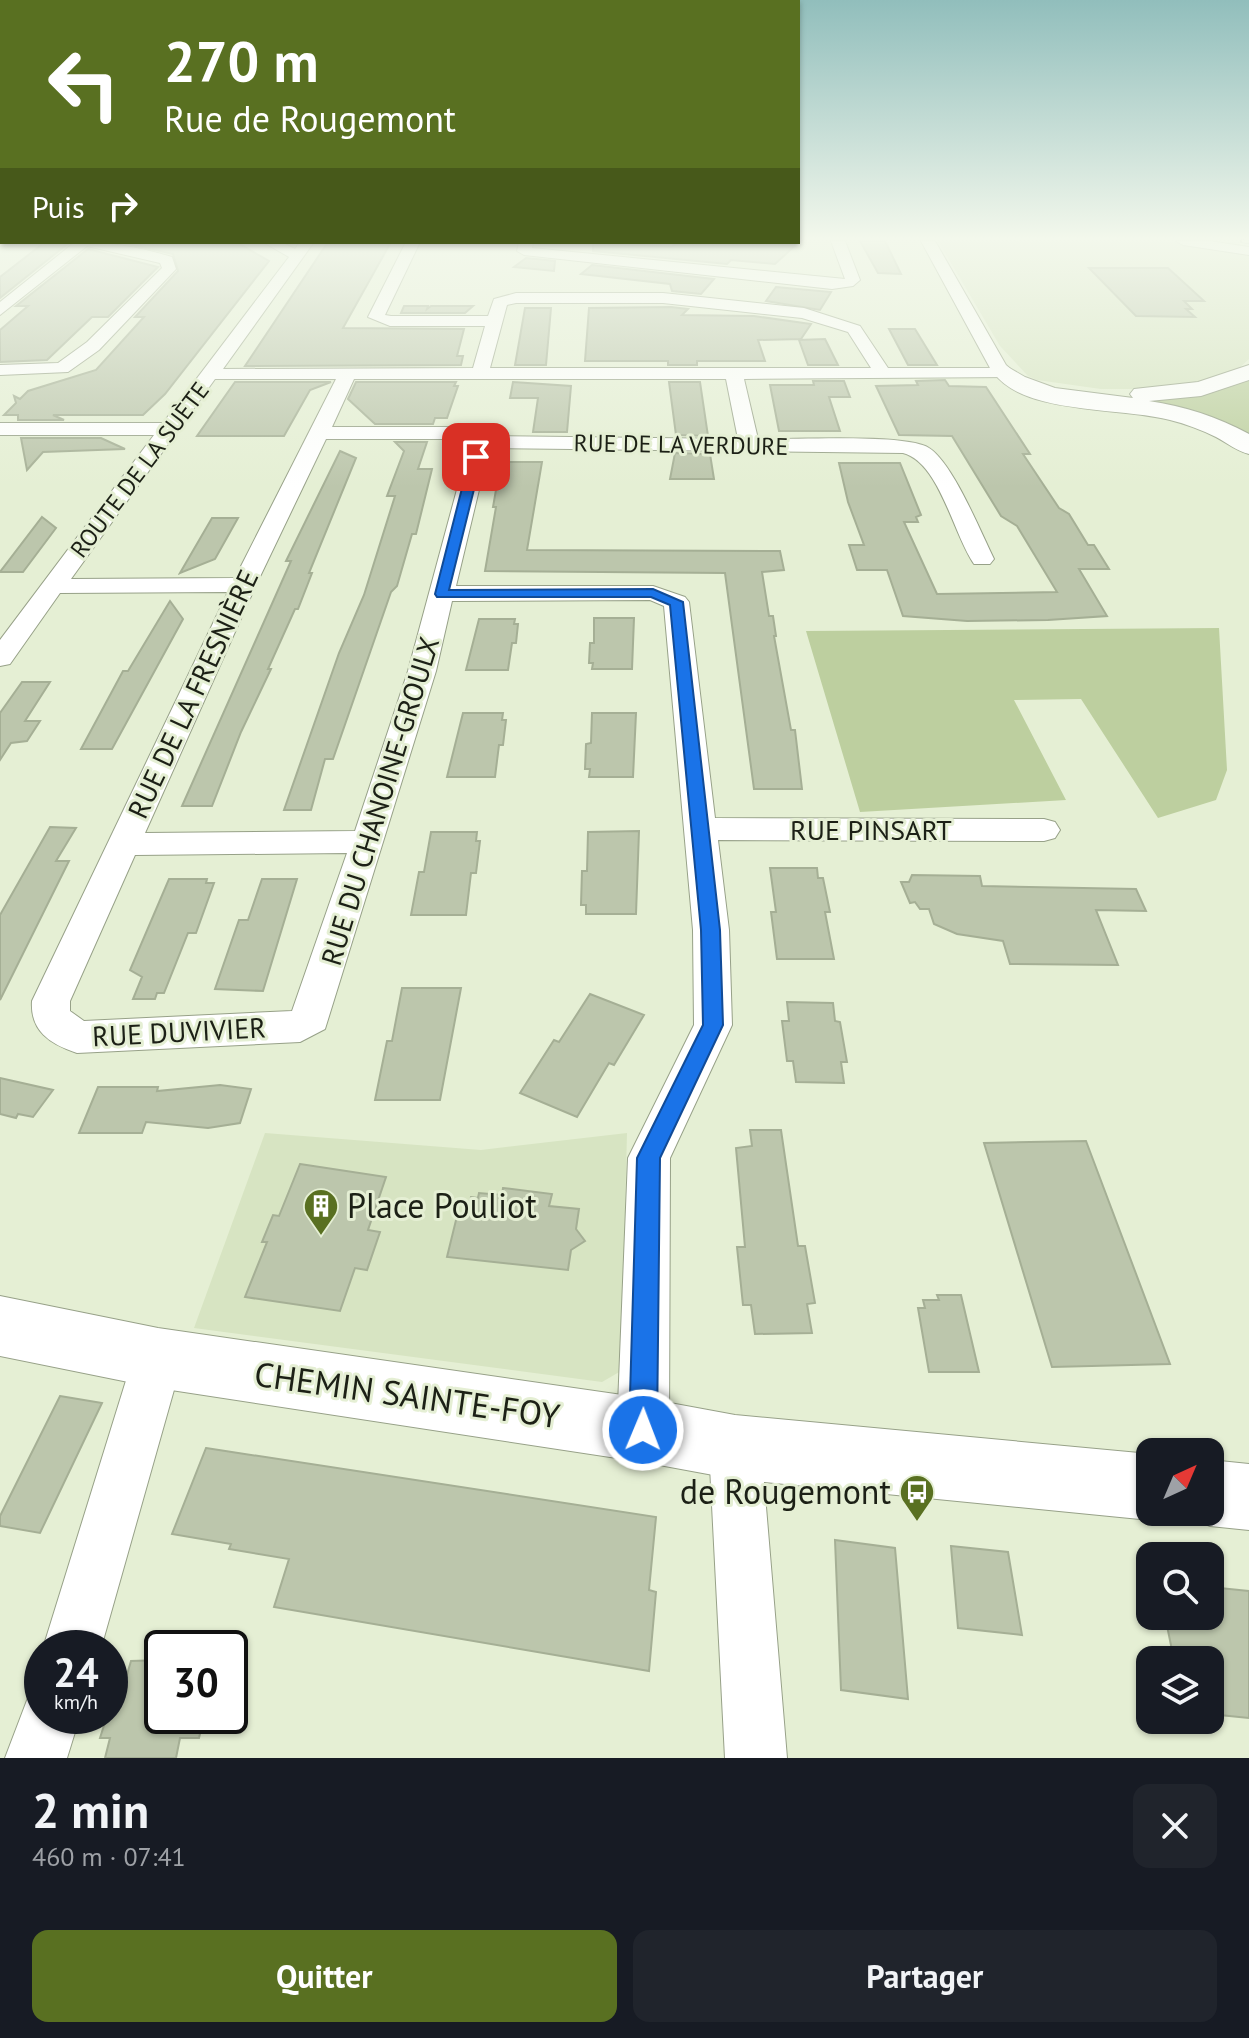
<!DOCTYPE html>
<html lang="fr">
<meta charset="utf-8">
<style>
:root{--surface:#171b24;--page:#20242c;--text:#f1f3f6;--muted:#9ea1a6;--accent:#597021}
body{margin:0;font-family:"PT Sans",sans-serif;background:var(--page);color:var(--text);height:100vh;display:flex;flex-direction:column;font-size:30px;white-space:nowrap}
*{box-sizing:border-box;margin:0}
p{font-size:26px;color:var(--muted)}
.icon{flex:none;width:44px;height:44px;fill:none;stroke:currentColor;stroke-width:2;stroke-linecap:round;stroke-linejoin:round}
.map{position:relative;height:1758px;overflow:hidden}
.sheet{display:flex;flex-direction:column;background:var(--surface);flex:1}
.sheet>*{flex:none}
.top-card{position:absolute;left:0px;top:0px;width:800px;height:244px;box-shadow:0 2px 6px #0004;background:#597021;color:#fff;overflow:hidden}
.needle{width:52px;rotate:44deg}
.fabs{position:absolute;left:1136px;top:1438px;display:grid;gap:16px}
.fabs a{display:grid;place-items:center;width:88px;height:88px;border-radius:16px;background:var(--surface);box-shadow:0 2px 6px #0004;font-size:40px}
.speed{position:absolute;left:24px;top:1630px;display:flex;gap:16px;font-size:40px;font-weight:700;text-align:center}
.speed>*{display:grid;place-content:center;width:104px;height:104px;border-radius:50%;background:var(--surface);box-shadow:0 2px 6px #0004;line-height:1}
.speed small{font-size:20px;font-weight:400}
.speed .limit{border:4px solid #111;border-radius:12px;background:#fff;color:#111}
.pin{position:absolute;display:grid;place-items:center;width:68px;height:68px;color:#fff;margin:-34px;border-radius:16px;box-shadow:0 4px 12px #0006}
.me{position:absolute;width:88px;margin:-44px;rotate:1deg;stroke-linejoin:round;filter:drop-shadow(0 0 6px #0008)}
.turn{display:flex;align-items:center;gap:28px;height:168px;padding:0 32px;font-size:36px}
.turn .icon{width:104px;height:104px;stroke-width:2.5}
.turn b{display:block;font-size:56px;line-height:68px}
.then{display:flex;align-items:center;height:76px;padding:0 32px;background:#0003;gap:16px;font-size:30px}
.round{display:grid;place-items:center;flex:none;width:84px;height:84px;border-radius:16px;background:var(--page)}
.headline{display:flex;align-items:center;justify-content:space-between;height:136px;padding:0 32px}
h1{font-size:48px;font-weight:600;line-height:60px}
.primary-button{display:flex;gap:16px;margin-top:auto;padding:16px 32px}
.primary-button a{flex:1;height:92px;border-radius:16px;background:var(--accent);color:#fff;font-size:32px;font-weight:600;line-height:92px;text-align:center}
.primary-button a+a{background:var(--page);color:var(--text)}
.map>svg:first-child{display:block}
.built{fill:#d7e4c2}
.green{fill:#bdcf9f}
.building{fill:#bcc6ac;stroke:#a5af95;stroke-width:2}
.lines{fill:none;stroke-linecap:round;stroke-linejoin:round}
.minor-casing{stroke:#97a188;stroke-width:2}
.major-casing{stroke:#97a188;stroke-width:2}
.highway-casing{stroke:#97a188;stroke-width:2}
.minor{fill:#fff;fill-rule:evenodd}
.major{fill:#fff;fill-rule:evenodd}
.highway{fill:#fff;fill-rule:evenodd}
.rail-casing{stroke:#454a3d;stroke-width:4}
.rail{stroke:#e5efd4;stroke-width:3;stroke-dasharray:8;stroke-linecap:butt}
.route{fill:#1a73e8;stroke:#114b97;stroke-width:2}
.labels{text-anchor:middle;stroke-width:6;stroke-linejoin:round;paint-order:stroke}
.far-street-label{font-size:24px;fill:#1c2016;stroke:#e5efd4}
.street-label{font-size:28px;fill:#1c2016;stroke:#e5efd4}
.near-poi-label{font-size:34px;fill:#1c2016;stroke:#e5efd4;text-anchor:start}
.near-street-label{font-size:34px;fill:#1c2016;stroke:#e5efd4}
</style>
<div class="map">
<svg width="1249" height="1758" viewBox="0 0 1249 1758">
<rect width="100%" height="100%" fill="#e5efd4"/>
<!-- built -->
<path class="built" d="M938,241H1164L1249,254V359L1238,369L1192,384L1157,389H1101L1037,380L1028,376L1000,346Z
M265,1133L481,1150L627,1133L621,1371L602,1382L194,1328Z"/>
<!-- green -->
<path class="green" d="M1249,379V439L1109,396C1155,399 1206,396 1249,379Z
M1219,628L1227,770L1216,800L1158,818L1081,699L1014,700L1066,800L860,812L806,631Z"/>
<!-- building -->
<path class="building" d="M860,241H885L901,274L878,273Z
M45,242H70L0,298V277Z
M119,242H236L269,261L165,394L143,415H53L64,420H18V415H4L16,403L14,396L20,399L28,391L96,370L144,317H135L178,271L173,254Z
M328,242H391L343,328L464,329L457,356H463L461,365L245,366Z
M593,242L671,247L679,242H799L775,264L731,260L727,264L593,251Z
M88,249L158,267L108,317H92L47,360L0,362V330L28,306H16Z
M526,258L555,261L554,271L514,267Z
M592,265L714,279L701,294L672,291L670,284L581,274Z
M1089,268H1168L1204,301H1184L1192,309H1186L1195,317L1136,316Z
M776,287L831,292L820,310L766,301Z
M404,306H428L427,309L431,306H473L465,313H401Z
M671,307L688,309L682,315L754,316L811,324L801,339L758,340L765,361H697V365H668V361H585L589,308Z
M525,308H551L546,365H515Z
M889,329H915L937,365H908Z
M825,339L838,365H808L799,340Z
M945,380L949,386L986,387L1030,454H1023L1059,508L1069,514L1088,545H1094L1109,569H1079L1107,616L1048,620L967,621L903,616L887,570H857L849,545H864L848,502L839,463H900L921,515L916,517L918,522H904L937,594L1057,592L1017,526L1001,516L952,436L899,435L876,386L918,385L916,381Z
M813,381H844L850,397H829L840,431H779L770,385H814Z
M235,382H331L310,390L284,436H197Z
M356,382H456L454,386H458L447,418H435L433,424H375L348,399Z
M513,382L571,386L567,432H533L538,398H510Z
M669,382H700L708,436L676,435Z
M21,438H101L125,449L43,452L27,470Z
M395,442H427L418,469H432L416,534H412L397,586L391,592L333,759H325L311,810H284L339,653L364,595L395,496H387L404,451Z
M340,451L356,458L309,573H312L298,609H295L268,669H271L241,732L212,806H182L291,561H286Z
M675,453L710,454L714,479H670Z
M504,462H542L527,550L780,551L784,570L762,572L769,616H773L776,636H774L791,730H795L802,789H754L725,573L485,571L496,507H493L500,467Z
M42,517L56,528L23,572H0Z
M212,518H238L215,559L180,573Z
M170,601L183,619L112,749H81L123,671H128Z
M594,618H634L632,669H592L593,663H589L590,643H594Z
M479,619H515L514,624H518L516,643H512L508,670H466Z
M22,682H50L25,721H40L27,741L11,743L0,760V713Z
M463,713H503L502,720H506L503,745H499L495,777H447Z
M592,713H636L633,777H589L590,769H585L586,744L591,743Z
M50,827L76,828L56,861H69L0,1000V915Z
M639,831L636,914H586V905H581L582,871H587L588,832Z
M431,832H477L476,841H480L476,873H471L466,915H411L419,872H424Z
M770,868H817L818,878H823L830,912H825L834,959H777L771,912H776Z
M912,875L980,876L982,886L1136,889L1146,911L1096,910L1118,965L1010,964L1003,941L957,934L934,924L929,909H920L915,902L910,903L901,882H909Z
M169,879H207L206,883H214L196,933H188L164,993H157L155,999H133L142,977L130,970Z
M262,879H297L263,991L215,989L239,920H248Z
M402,988H461L440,1100H375L387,1041H392Z
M590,994L644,1015L614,1065L609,1063L577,1117L520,1093L554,1040L559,1042Z
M787,1002L833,1003L835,1021L840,1022L847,1062H841L844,1083L796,1082L793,1061H787L782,1021H789Z
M0,1078L53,1090L33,1117L18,1114L16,1118L0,1114Z
M220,1085L251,1089L240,1123L208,1128L146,1122L142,1133H79L98,1087H158L157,1091Z
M750,1130H781L798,1246H805L815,1303L807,1304L812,1333L755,1334L751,1305H743L737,1247H745L736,1148L752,1146Z
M1086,1141L1170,1364L1052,1367L984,1143Z
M300,1164L386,1177L368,1230L380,1232L367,1270L355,1268L340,1311L245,1297L267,1242H262L273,1215L279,1216Z
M503,1188L552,1194L549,1206L579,1209L576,1229L585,1241L571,1250L568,1270L447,1257L457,1216L466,1217L471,1197L478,1198L479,1193L502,1195Z
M937,1295H961L979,1372H929L918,1308H925L923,1300H939Z
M60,1396L102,1403L40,1533L0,1526V1516Z
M206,1448L656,1517L649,1590L656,1592L649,1671L274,1607L289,1559L229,1549L231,1544L172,1534Z
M835,1540L895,1548L908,1699L841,1690Z
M951,1546L1008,1552L1022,1635L958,1628Z
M1210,1587L1249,1591V1718L1210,1714V1660H1174L1165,1616H1210Z
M162,1660V1716H204L199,1738H180L176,1758H105L110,1738H100L107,1716H110L113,1694L121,1695L131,1661Z"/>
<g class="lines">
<!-- minor casing -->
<g class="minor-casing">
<path id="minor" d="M831,241H845L860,280L853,286L832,289L524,255L517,251L519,242H533L532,248L845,279Z
M921,241H935L1006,365L1015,373L1012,377L744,379L758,439C790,440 907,433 929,448C953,463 981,533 994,559L990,564H974C953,534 940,463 903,453L489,448L456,586H653L685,597L689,602L715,818L1044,819L1055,822L1060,830L1055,838L1044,841L718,840L729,930L732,1025L670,1158L669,1430L661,1448L643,1456L625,1448L617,1430L628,1158L694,1025L693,930L664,606L650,600L452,601L436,671L325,1029L300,1042L77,1053C50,1044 30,1031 32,1001L228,592L60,593L10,664L0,666V640L154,435H0V423H163L289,257L263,242H281L295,249L300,242H314L223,369L473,368L485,326H390L368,317L406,242H420L385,315L391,316H488L494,299L516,293H663L804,308L860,326L888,368H990ZM516,303H663L802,318L848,332L871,368H490L507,305ZM215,379H336L235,578L71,579ZM354,379H726L738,439L482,436L454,427H332ZM326,439H452L469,445L408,671L355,831L145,833L256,585ZM347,853L292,1011L84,1021L70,1011V1001L135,855Z
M1176,241H1209L1249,247V255L1183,245Z
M75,242C109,242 139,247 172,257L176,269L99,350L68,372L0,375V365L58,363L87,342L162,268L160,263L87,246L0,315V302Z
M158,1333L175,1341L183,1358L101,1648H43L133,1358L141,1341Z
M735,1421L753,1429L761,1447L787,1758H725L709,1447L717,1429Z
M42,1689V1716H80L67,1758H5L29,1695Z"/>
</g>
<!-- major casing -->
<g class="major-casing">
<path id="major" d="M0,1296L158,1328L643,1398L735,1415L1150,1454V1512H1169L1150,1520L735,1479L643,1462L158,1388L0,1356Z
M1210,1460L1249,1464V1530L1210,1526L1187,1516L1185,1512H1210Z"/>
</g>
<!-- highway casing -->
<g class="highway-casing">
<path id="highway" d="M1249,365V380L1201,396L1149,401C1184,406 1218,417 1249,434V454C1237,451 1227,443 1216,437C1202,430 1186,424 1170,420C1123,407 1024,415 994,373L998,368L1006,366L1025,377L1055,388L1133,398L1130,394L1134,389L1198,382Z"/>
</g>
<!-- minor -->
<use href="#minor" class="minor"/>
<!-- major -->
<use href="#major" class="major"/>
<!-- highway -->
<use href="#highway" class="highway"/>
<!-- rail casing -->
<g class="rail-casing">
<path id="rail" d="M1242,241L1249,242"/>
</g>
<!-- rail -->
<use href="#rail" class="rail"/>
</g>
<!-- sky -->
<linearGradient id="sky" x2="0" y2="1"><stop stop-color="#91bebc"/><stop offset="0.49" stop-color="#f3f8ec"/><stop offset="1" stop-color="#f3f8ec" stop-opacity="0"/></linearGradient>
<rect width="1249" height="487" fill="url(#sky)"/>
<!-- route -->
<path class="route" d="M476,454L482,457L449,590L653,589L683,602L720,930L723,1025L660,1158L657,1430L653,1440L643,1444L633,1440L629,1430L637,1158L703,1025L701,930L670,605L651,597H437L435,594L470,457Z"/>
<!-- icons -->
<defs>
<g id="building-pin" transform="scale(1.8)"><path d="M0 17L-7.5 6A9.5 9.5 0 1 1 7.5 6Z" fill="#597021" stroke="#e5efd4"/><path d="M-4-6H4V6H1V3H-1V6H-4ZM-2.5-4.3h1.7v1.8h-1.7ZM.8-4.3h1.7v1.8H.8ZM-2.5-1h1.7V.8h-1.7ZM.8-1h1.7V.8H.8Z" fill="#fff"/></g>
<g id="bus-pin" transform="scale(1.8)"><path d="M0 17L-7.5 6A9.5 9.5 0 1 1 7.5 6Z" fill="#597021" stroke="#e5efd4"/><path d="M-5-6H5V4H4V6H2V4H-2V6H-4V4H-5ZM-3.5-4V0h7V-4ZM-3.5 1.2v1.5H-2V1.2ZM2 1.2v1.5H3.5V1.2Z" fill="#fff"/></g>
</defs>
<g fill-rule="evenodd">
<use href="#building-pin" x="321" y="1206"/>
<use href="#bus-pin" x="917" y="1492"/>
</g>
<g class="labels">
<!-- far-street labels -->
<g class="far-street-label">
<text transform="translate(681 445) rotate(1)" y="8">RUE DE LA VERDURE</text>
<text transform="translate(140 470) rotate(-53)" y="8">ROUTE DE LA SUÈTE</text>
</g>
<!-- street labels -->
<g class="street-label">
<text transform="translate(193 694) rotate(-65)" y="10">RUE DE LA FRESNIÈRE</text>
<text transform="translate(380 801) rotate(-73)" y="10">RUE DU CHANOINE-GROULX</text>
<text x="871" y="840">RUE PINSART</text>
<text transform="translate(179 1032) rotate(-3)" y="10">RUE DUVIVIER</text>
</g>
<!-- near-poi labels -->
<g class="near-poi-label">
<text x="347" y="1218">Place Pouliot</text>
<text x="891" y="1504" text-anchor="end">de Rougemont</text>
</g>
<!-- near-street labels -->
<g class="near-street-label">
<text transform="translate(407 1395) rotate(8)" y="12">CHEMIN SAINTE-FOY</text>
</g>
</g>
</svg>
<div class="fabs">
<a><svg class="needle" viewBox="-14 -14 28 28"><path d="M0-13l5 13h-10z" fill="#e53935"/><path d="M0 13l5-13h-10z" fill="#9ea1a6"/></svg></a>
<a><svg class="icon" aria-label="search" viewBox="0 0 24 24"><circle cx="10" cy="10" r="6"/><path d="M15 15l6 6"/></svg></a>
<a><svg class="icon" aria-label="layers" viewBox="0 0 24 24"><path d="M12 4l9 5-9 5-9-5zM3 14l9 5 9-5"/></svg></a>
</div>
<div class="speed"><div>24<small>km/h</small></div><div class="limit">30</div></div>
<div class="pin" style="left:476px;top:457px;background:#d93025"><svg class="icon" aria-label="arrive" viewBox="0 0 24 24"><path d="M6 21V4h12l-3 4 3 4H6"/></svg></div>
<svg class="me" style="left:643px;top:1430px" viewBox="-20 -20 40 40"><circle r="17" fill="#1a73e8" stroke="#fff" stroke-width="3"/><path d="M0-11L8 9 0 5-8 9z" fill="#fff"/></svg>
<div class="top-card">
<div class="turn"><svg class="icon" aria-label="left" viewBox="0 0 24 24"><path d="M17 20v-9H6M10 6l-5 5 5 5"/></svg><div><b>270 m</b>Rue de Rougemont</div></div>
<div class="then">Puis<svg class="icon" aria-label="right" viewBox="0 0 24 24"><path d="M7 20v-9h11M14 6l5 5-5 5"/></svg></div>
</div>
</div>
<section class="sheet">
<div class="headline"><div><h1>2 min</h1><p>460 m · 07:41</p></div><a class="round"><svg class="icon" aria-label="close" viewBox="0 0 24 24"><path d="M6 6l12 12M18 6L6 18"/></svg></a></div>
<div class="primary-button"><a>Quitter</a><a>Partager</a></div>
</section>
